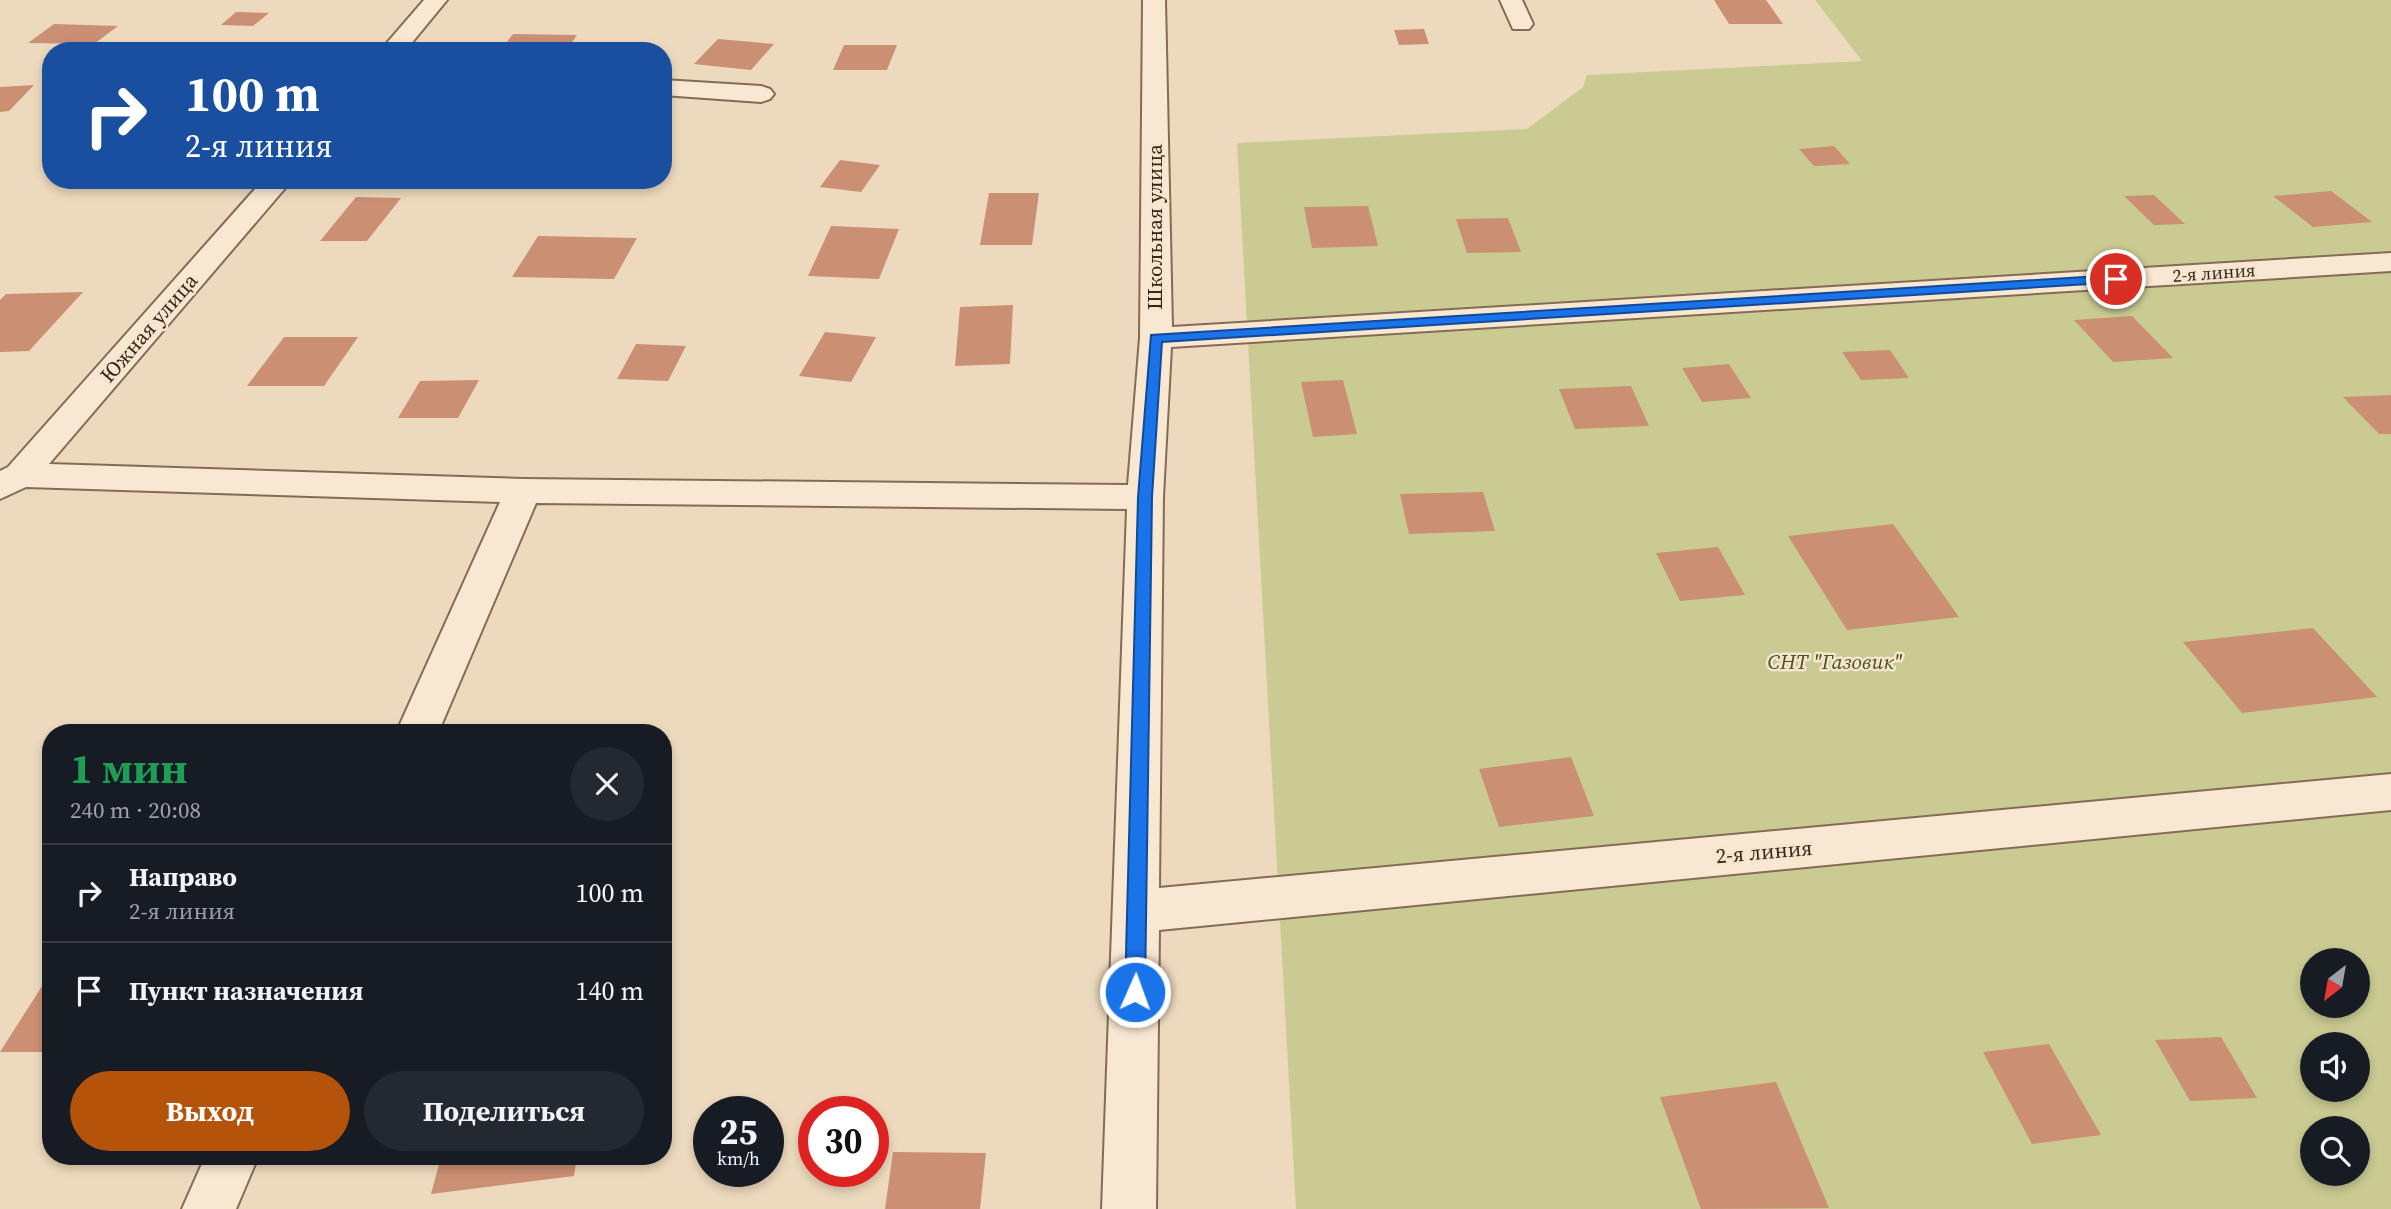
<!DOCTYPE html>
<html lang="ru">
<meta charset="utf-8">
<style>
:root{--surface:#171b24;--page:#242831;--text:#f1f3f6;--muted:#9ea1a6;--line:#363941;--accent:#b45309}
body{margin:0;font-family:"Source Serif 4",serif;background:var(--page);color:var(--text);height:100vh;display:flex;flex-direction:column;font-size:26px;white-space:nowrap}
*{box-sizing:border-box;margin:0}
p{font-size:23px;color:var(--muted)}
.icon{flex:none;width:38px;height:38px;fill:none;stroke:currentColor;stroke-width:2;stroke-linecap:round;stroke-linejoin:round}
.map{position:relative;flex:1;overflow:hidden}
.drawer{position:absolute;left:42px;top:724px;width:630px;height:441px;display:flex;flex-direction:column;background:var(--surface);border-radius:28px;box-shadow:0 4px 10px #0003}
.drawer>*{flex:none}
.hud{position:absolute;left:42px;top:42px;width:630px;height:147px;border-radius:28px;box-shadow:0 4px 10px #0003;background:#1a4fa0;color:#fff;overflow:hidden}
.needle{width:46px;rotate:211deg}
.tools{position:absolute;left:2300px;top:948px;display:grid;gap:14px}
.tools a{display:grid;place-items:center;width:70px;height:70px;border-radius:50%;background:var(--surface);box-shadow:0 4px 10px #0003;font-size:35px}
.speed{position:absolute;left:693px;top:1096px;display:flex;gap:14px;font-size:35px;font-weight:700;text-align:center}
.speed>*{display:grid;place-content:center;width:91px;height:91px;border-radius:50%;background:var(--surface);box-shadow:0 4px 10px #0003;line-height:1}
.speed small{font-size:18px;font-weight:400}
.speed .limit{border:10px solid #d22;background:#fff;color:#111}
.pin{position:absolute;display:grid;place-items:center;width:60px;height:60px;color:#fff;margin:-30px;border:4px solid #fff;border-radius:50%;box-shadow:0 2px 7px #0007}
.me{position:absolute;width:77px;margin:-38px;rotate:2deg;stroke-linejoin:round;filter:drop-shadow(0 0 5px #0008)}
.turn{display:flex;align-items:center;gap:24px;height:147px;padding:0 28px;font-size:32px}
.turn .icon{width:91px;height:91px;stroke-width:2.5}
.turn b{display:block;font-size:49px;line-height:60px}
.round{display:grid;place-items:center;flex:none;width:74px;height:74px;border-radius:37px;background:var(--page)}
.summary{display:flex;align-items:center;justify-content:space-between;height:119px;padding:0 28px}
h1{font-size:42px;font-weight:700;line-height:52px;color:#1e9e55}
.action{display:flex;gap:14px;margin-top:auto;padding:14px 28px}
.action a{flex:1;height:80px;border-radius:42px;background:var(--accent);color:#fff;font-size:28px;font-weight:700;line-height:80px;text-align:center}
.action a+a{background:var(--page);color:var(--text)}
ul{padding:0;list-style:none}
li{display:flex;align-items:center;gap:21px;height:98px;padding:0 28px;border-top:2px solid var(--line)}
li div{flex:1}
li b{display:block;font-size:26px}
li em{font-style:normal}
.map>svg:first-child{display:block}
.green{fill:#cacb92;fill-rule:evenodd}
.building{fill:#cb8f74}
.lines{fill:none;stroke-linecap:round;stroke-linejoin:round}
.street-casing{stroke:#856b57;stroke-width:4}
.street{fill:#f8e8d1;fill-rule:evenodd}
.route{fill:#1a73e8;stroke:#114b97;stroke-width:2}
.labels{text-anchor:middle;stroke-width:5;stroke-linejoin:round;paint-order:stroke}
.far-street-label{font-size:18px;fill:#35251c;stroke:#f5e5cd}
.street-label{font-size:21px;fill:#35251c;stroke:#f5e5cd}
.park-label{font-size:21px;font-style:italic;fill:#4a5122;stroke:#f5e5cd}
</style>
<div class="map">
<svg width="2391" height="1209" viewBox="0 0 2391 1209">
<rect width="100%" height="100%" fill="#eddabe"/>
<!-- green -->
<path class="green" d="M1815,0H2391V1209H1296L1237,143L1527,129L1583,87L1587,75L1862,61ZM2312,961H2357V1006H2312ZM2312,1045H2357V1090H2312ZM2312,1129H2357V1174H2312Z"/>
<!-- building -->
<path class="building" d="M1714,0H1766L1783,24H1729Z
M236,12L269,13L253,26L221,25Z
M54,24L118,26L94,44L28,43Z
M1424,29L1429,44L1399,45L1394,30Z
M513,34L577,35L566,51H500Z
M718,39L774,44L751,70L694,64Z
M844,45H897L887,70H833Z
M34,85L9,111L0,112V87Z
M1834,146L1850,164L1814,166L1799,149Z
M840,160L880,165L861,192L820,187Z
M2331,191L2372,222L2313,227L2273,196Z
M989,193H1039L1032,245H980Z
M2154,195L2185,224L2154,225L2124,196Z
M356,197L401,198L367,241H320Z
M1368,206L1378,246L1312,248L1304,207Z
M1508,218L1521,252L1467,253L1456,219Z
M831,226L899,229L879,279L808,276Z
M538,236L637,238L614,279L512,277Z
M83,292L29,351L0,352V300L6,294Z
M1013,305L1010,364L955,366L960,307Z
M2132,316L2173,358L2113,362L2074,320Z
M825,332L876,337L851,382L799,376Z
M284,337H358L324,386H247Z
M636,344L686,346L668,381L617,379Z
M1890,350L1909,378L1861,380L1842,352Z
M1729,364L1751,398L1702,402L1682,368Z
M479,380L458,418H398L420,381Z
M1343,380L1357,434L1313,437L1301,382Z
M1631,386L1649,426L1575,429L1559,389Z
M2391,395V434H2379L2343,397Z
M1483,492L1495,531L1409,534L1400,494Z
M1893,524L1959,617L1847,630L1788,536Z
M1718,547L1745,595L1680,601L1656,553Z
M2313,628L2377,697L2242,713L2183,642Z
M1571,757L1594,816L1499,827L1479,769Z
M51,972V1052H0Z
M2221,1037L2257,1098L2190,1101L2155,1040Z
M2049,1044L2101,1135L2032,1144L1983,1052Z
M1776,1082L1829,1208L1701,1209L1660,1097Z
M893,1152L986,1153L980,1209H885Z
M441,1157H577L574,1176L431,1194Z"/>
<g class="lines">
<!-- street casing -->
<g class="street-casing">
<path id="street" d="M424,0H447L405,51H380Z
M1143,0H1165L1172,327L2391,253V271L1171,347L1163,497L1159,888L2391,774V810L1159,930L1156,1209H1102L1127,509L536,503L438,733H396L500,502L26,487L0,499V471L8,467L263,180H292L49,464L523,479L1128,485L1140,338Z
M1500,0H1522L1533,24L1529,29H1513Z
M663,80L761,86L770,89L774,94L770,99L761,102L663,95Z
M205,1157H258L236,1209H182Z"/>
</g>
<!-- street -->
<use href="#street" class="street"/>
</g>
<!-- route -->
<path class="route" d="M2116,275L2121,276V282L1162,342L1152,497L1145,992L1143,999L1135,1002L1128,999L1125,992L1138,497L1151,335Z"/>
<g class="labels">
<!-- far-street labels -->
<g class="far-street-label">
<text transform="translate(2214 273) rotate(-4)" y="6">2-я линия</text>
</g>
<!-- street labels -->
<g class="street-label">
<text transform="translate(1155 227) rotate(-90)" y="7">Школьная улица</text>
<text transform="translate(149 328) rotate(-49)" y="7">Южная улица</text>
<text transform="translate(1764 852) rotate(-5)" y="7">2-я линия</text>
</g>
<!-- park labels -->
<g class="park-label">
<text x="1835" y="669">СНТ "Газовик"</text>
</g>
</g>
</svg>
<div class="tools">
<a><svg class="needle" viewBox="-14 -14 28 28"><path d="M0-13l5 13h-10z" fill="#e53935"/><path d="M0 13l5-13h-10z" fill="#9ea1a6"/></svg></a>
<a><svg class="icon" aria-label="sound" viewBox="0 0 24 24"><path d="M4 9h4l5-4v14l-5-4H4zM17 9q2 3 0 6"/></svg></a>
<a><svg class="icon" aria-label="search" viewBox="0 0 24 24"><circle cx="10" cy="10" r="6"/><path d="M15 15l6 6"/></svg></a>
</div>
<div class="speed"><div>25<small>km/h</small></div><div class="limit">30</div></div>
<div class="pin" style="left:2116px;top:279px;background:#d93025"><svg class="icon" aria-label="arrive" viewBox="0 0 24 24"><path d="M6 21V4h12l-3 4 3 4H6"/></svg></div>
<svg class="me" style="left:1135px;top:992px" viewBox="-20 -20 40 40"><circle r="17" fill="#1a73e8" stroke="#fff" stroke-width="3"/><path d="M0-11L8 9 0 5-8 9z" fill="#fff"/></svg>
<div class="hud">
<div class="turn"><svg class="icon" aria-label="right" viewBox="0 0 24 24"><path d="M7 20v-9h11M14 6l5 5-5 5"/></svg><div><b>100 m</b>2-я линия</div></div>
</div>
<section class="drawer">
<div class="summary"><div><h1>1 мин</h1><p>240 m · 20:08</p></div><a class="round"><svg class="icon" aria-label="close" viewBox="0 0 24 24"><path d="M6 6l12 12M18 6L6 18"/></svg></a></div>
<ul>
<li><svg class="icon" aria-label="right" viewBox="0 0 24 24"><path d="M7 20v-9h11M14 6l5 5-5 5"/></svg><div><b>Направо</b><p>2-я линия</p></div><em>100 m</em></li>
<li><svg class="icon" aria-label="arrive" viewBox="0 0 24 24"><path d="M6 21V4h12l-3 4 3 4H6"/></svg><div><b>Пункт назначения</b></div><em>140 m</em></li>
</ul>
<div class="action"><a>Выход</a><a>Поделиться</a></div>
</section>
</div>
